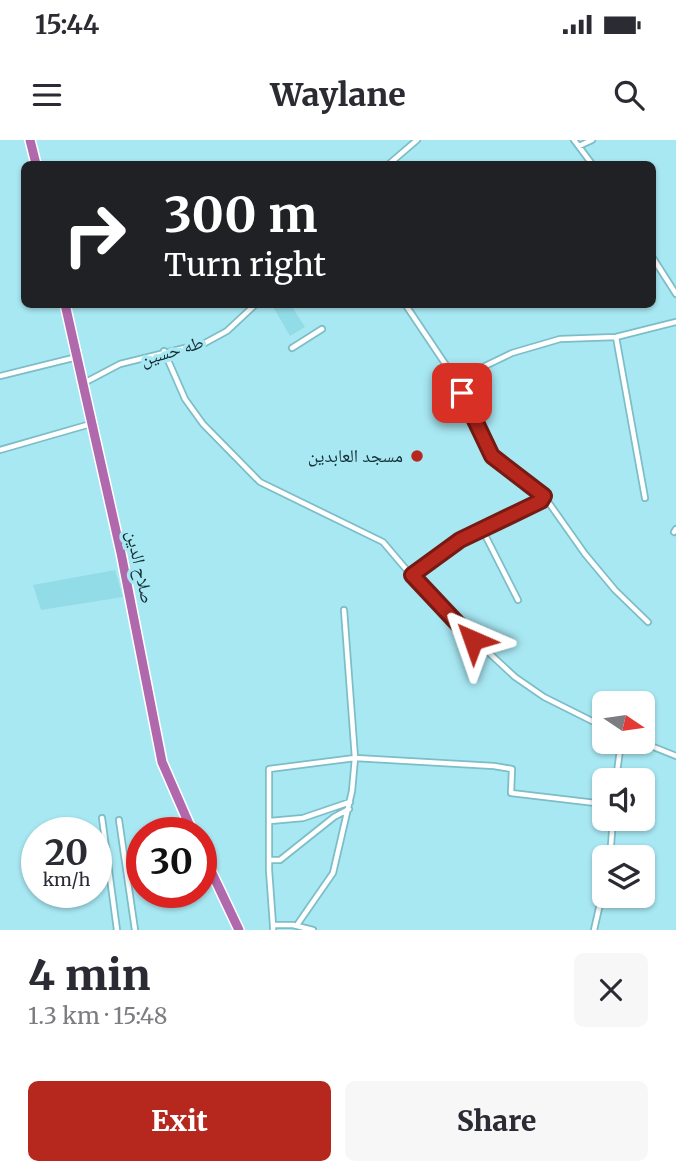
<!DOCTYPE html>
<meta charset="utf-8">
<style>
:root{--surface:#fff;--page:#f7f7f7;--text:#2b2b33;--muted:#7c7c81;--accent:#b6281d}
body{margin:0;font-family:Merriweather,"Noto Naskh Arabic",serif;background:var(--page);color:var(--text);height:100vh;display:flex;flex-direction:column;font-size:26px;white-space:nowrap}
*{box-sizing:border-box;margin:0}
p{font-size:23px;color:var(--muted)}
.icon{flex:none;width:38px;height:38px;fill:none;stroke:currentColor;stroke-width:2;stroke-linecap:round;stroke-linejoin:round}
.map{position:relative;height:790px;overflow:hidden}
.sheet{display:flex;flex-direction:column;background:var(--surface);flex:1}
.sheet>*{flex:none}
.top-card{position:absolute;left:21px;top:21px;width:635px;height:147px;border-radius:10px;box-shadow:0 2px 5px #0004;background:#202124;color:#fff;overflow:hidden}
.needle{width:46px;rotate:103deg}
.fabs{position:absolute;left:592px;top:551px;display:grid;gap:14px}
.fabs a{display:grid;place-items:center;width:63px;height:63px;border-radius:10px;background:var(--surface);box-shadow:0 2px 5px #0004;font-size:35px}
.speed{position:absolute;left:21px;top:677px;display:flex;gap:14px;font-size:35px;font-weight:700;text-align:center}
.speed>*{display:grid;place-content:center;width:91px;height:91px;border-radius:50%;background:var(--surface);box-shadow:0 2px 5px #0004;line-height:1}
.speed small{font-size:18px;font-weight:400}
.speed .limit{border:10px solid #d22;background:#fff;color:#111}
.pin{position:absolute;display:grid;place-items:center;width:60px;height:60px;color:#fff;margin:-30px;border-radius:14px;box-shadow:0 4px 10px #0006}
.me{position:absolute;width:77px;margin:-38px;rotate:317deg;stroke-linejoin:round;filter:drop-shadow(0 0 5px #0008)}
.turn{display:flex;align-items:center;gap:24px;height:147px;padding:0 28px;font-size:32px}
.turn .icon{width:91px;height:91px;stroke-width:2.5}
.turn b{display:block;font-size:49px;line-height:60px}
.round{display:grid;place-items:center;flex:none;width:74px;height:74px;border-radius:10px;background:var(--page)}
.overview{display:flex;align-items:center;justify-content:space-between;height:119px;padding:0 28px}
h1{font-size:42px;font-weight:800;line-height:52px}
.primary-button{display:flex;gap:14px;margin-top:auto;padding:14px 28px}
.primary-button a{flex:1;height:80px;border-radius:10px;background:var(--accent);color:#fff;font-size:28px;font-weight:800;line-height:80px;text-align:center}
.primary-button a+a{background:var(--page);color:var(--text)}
.status{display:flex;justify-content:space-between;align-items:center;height:49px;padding:0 35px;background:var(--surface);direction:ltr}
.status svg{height:19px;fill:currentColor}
header{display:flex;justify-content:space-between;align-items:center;height:91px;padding:0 28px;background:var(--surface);font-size:32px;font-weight:800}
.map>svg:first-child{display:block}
.built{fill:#92dce8}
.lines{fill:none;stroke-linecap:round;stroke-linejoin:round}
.minor-casing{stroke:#7dbdc7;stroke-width:8}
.highway-casing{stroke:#fff;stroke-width:12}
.minor{stroke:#fff;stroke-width:4.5}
.highway{stroke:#b169ad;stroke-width:9}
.route-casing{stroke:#761a13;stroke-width:18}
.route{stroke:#b6281d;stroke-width:12}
.poi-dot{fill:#b6281d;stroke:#a8e8f3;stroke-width:2.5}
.labels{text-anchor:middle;stroke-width:7;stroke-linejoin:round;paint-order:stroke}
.street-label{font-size:18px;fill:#132d31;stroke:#a8e8f3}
.poi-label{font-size:18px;fill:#132d31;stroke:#a8e8f3;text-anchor:end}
</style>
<div class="status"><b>15:44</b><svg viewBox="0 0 49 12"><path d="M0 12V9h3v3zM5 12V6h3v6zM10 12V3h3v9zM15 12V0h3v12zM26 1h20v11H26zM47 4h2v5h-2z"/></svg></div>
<header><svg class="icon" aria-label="menu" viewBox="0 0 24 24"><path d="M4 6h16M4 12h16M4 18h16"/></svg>Waylane<svg class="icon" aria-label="search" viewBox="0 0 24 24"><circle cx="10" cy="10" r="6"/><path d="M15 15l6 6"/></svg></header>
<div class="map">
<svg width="676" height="790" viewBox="0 0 676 790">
<rect width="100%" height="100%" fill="#a8e8f3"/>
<!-- built -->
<path class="built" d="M272,165H291L305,187L290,196Z
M115,430L123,457L41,470L33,445Z"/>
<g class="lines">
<!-- minor casing -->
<g class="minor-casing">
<path id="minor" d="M574,0L592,24
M579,6L592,0
M389,24L417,0
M653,118L676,154
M405,164L456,240L492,316L544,356L585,414L615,450L648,482
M616,197L645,358
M292,208L322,189
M164,211L185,259L203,284L260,342L383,402L433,461L515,537L544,557L604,587
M0,236L73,218
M456,240L512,213L560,199L616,197L676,182
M82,244L120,224L205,203L227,191L256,164
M0,310L87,285
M482,389L518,460
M674,392L676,389
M412,435L460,400L541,361L544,356
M641,602L676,616
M616,640L621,602
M102,678L117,790
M119,680L135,790
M270,681L303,678L350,662
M610,718L613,679
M269,720H280L334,677L349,669
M269,730L273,785
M269,731V629L355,618L494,626L512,629L511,653L604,664
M297,785L333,733L352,651L355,618L344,470
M273,790V785H293L313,790
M594,790L604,746"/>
</g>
<!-- highway casing -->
<g class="highway-casing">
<path id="highway" d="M30,0L36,24
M65,164L121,413L162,622L193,693
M201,710L239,790"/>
</g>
<!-- minor -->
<use href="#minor" class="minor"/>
<!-- highway -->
<use href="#highway" class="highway"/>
</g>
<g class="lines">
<!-- route casing -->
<g class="route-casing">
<path id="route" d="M462,253L492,316L544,356L541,361L460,400L412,435L473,500"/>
</g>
<!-- route -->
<use href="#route" class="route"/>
</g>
<!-- markers -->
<circle class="poi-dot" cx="417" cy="316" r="7"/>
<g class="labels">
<!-- street labels -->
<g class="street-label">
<text transform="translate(172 211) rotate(-17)" y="6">طه حسين</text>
<text transform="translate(140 427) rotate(78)" y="6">صلاح الدين</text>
</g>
<!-- poi labels -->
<g class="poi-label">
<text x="403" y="322">مسجد العابدين</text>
</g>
</g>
</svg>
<div class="fabs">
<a><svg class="needle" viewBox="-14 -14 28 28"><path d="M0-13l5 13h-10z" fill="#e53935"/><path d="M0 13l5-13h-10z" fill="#7c7c81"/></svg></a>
<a><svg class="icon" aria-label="sound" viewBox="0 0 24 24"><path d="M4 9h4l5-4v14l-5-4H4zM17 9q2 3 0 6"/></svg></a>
<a><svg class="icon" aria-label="layers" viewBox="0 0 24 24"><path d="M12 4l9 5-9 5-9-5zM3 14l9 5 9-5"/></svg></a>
</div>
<div class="speed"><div>20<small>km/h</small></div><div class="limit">30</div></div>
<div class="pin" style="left:462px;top:253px;background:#d93025"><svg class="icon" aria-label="arrive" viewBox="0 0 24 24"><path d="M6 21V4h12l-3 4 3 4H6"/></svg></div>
<svg class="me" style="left:473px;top:500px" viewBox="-20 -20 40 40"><path d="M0-17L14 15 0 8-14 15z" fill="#b6281d" stroke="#fff" stroke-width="4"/></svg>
<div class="top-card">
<div class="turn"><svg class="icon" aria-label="right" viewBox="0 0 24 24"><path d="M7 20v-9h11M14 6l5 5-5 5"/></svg><div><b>300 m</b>Turn right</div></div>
</div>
</div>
<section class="sheet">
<div class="overview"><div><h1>4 min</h1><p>1.3 km · 15:48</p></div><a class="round"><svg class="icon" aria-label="close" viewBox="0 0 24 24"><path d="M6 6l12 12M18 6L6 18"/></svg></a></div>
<div class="primary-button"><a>Exit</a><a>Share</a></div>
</section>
